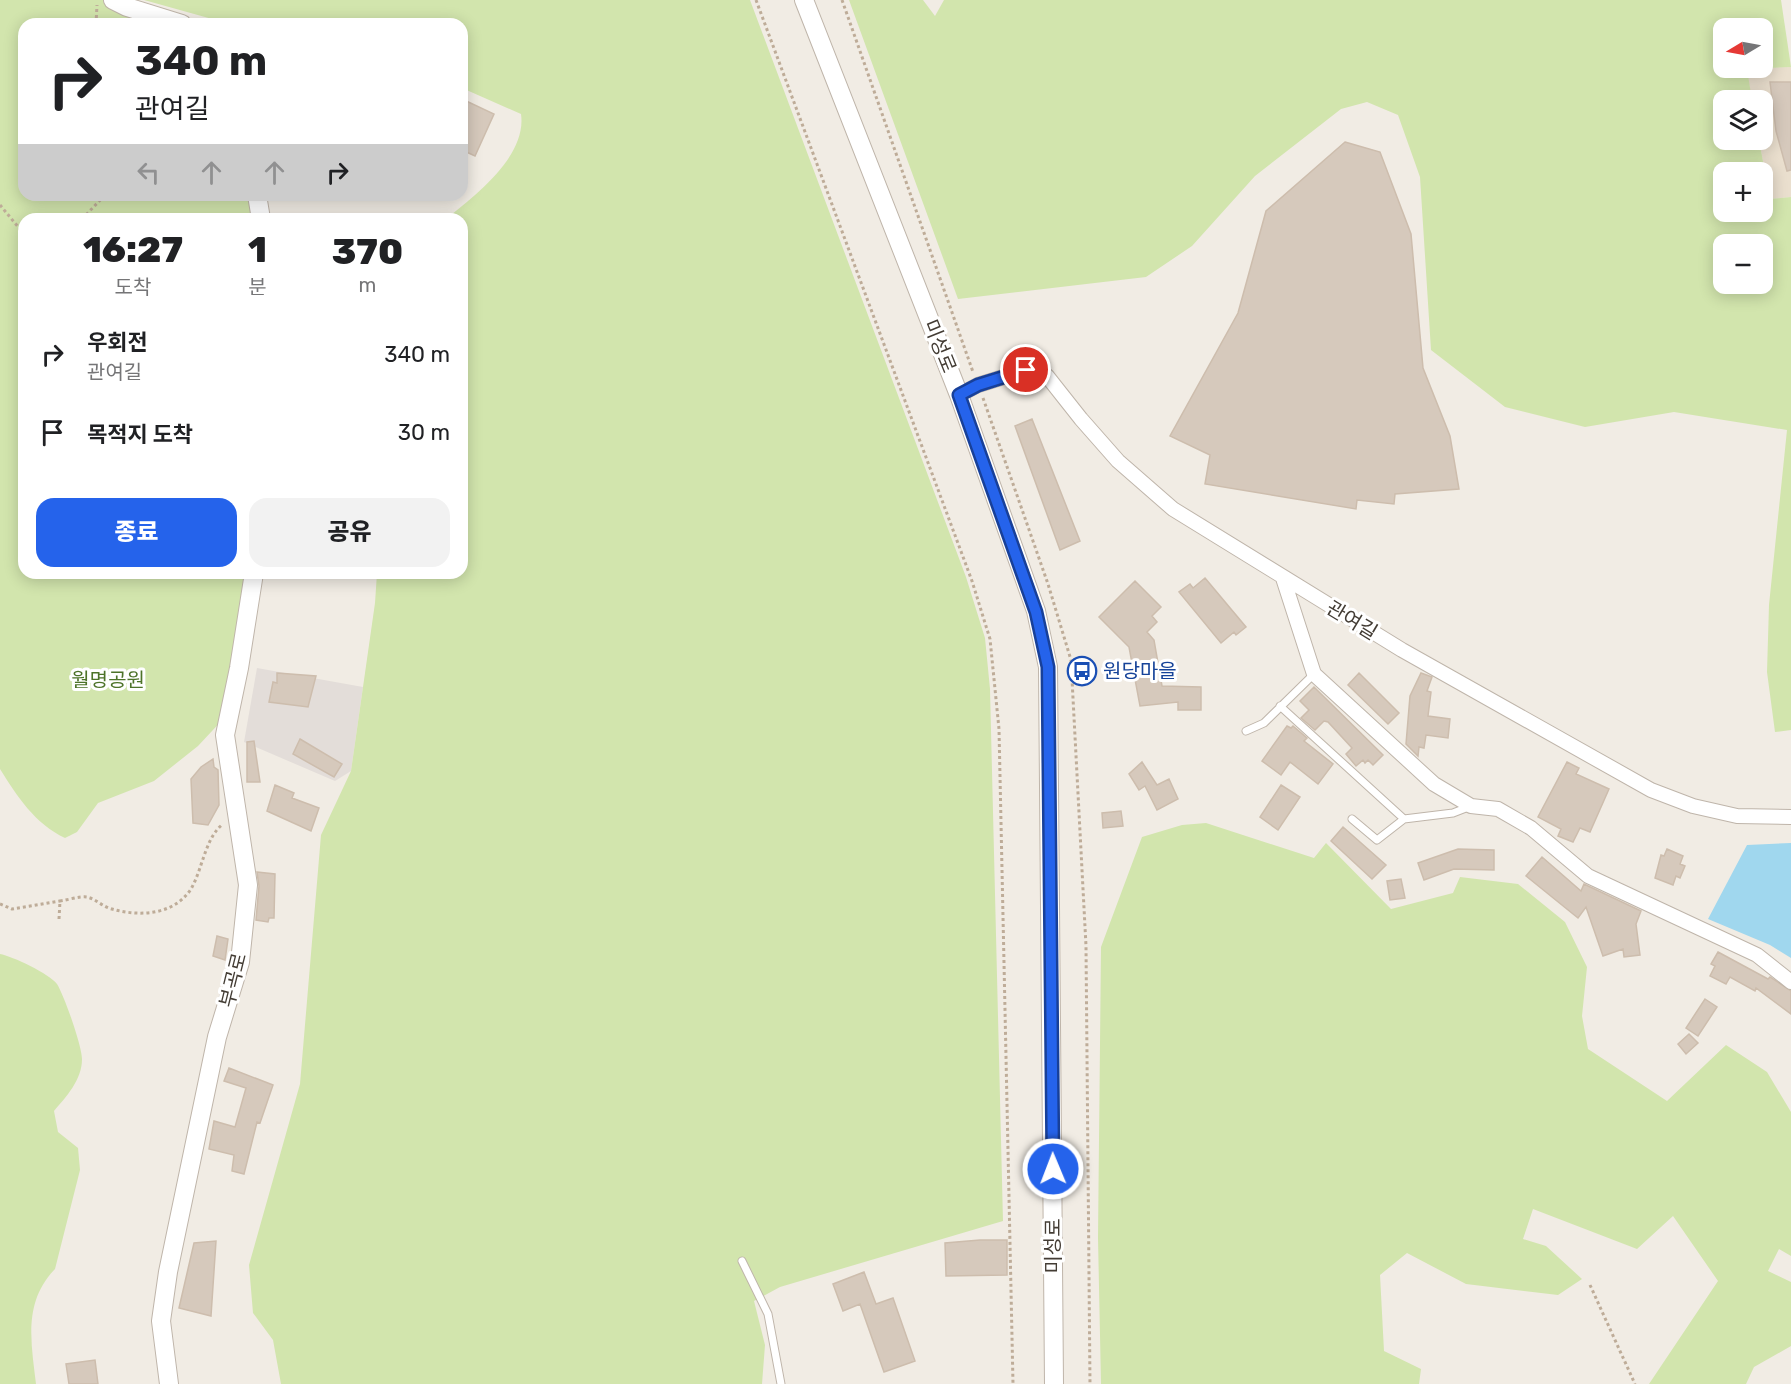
<!DOCTYPE html>
<html lang="ko">
<meta charset="utf-8">
<style>
:root{--surface:#fff;--page:#f2f2f2;--text:#202124;--muted:#757577;--accent:#2563eb}
body{margin:0;font-family:Rubik,"Noto Sans KR",sans-serif;background:var(--page);color:var(--text);height:100vh;display:flex;flex-direction:column;font-size:22px;white-space:nowrap}
*{box-sizing:border-box;margin:0}
p{font-size:20px;color:var(--muted)}
.icon{flex:none;width:33px;height:33px;fill:none;stroke:currentColor;stroke-width:2;stroke-linecap:round;stroke-linejoin:round}
.map{position:relative;flex:1;overflow:hidden}
.drawer{position:absolute;left:18px;top:213px;width:450px;height:366px;display:flex;flex-direction:column;background:var(--surface);border-radius:18px;box-shadow:0 3px 15px #0003}
.drawer>*{flex:none}
.hud{position:absolute;left:18px;top:18px;width:450px;height:183px;border-radius:18px;box-shadow:0 3px 15px #0003;background:#fff;color:var(--text);overflow:hidden}
.needle{width:39px;rotate:260deg}
.buttons{position:absolute;left:1713px;top:18px;display:grid;gap:12px}
.buttons a{display:grid;place-items:center;width:60px;height:60px;border-radius:12px;background:var(--surface);box-shadow:0 3px 15px #0003;font-size:30px}
.pin{position:absolute;display:grid;place-items:center;width:51px;height:51px;color:#fff;margin:-26px;border:3px solid #fff;border-radius:50%;box-shadow:0 2px 6px #0007}
.me{position:absolute;width:66px;margin:-33px;rotate:359deg;stroke-linejoin:round;filter:drop-shadow(0 0 4px #0008)}
.turn{display:flex;align-items:center;gap:21px;height:126px;padding:0 18px;font-size:27px}
.turn .icon{width:78px;height:78px;stroke-width:2.5}
.turn b{display:block;font-size:42px;line-height:51px}
.lanes{display:flex;align-items:center;height:57px;padding:0 18px;background:#0003;justify-content:center;gap:30px;direction:ltr}
.lanes .off{opacity:.35}
.eta{display:flex;justify-content:space-evenly;align-items:center;height:102px;text-align:center}
.eta b{font-size:36px;font-weight:800;line-height:42px}
.button{display:flex;gap:12px;margin-top:auto;padding:12px 18px}
.button a{flex:1;height:69px;border-radius:18px;background:var(--accent);color:#fff;font-size:24px;font-weight:800;line-height:69px;text-align:center}
.button a+a{background:var(--page);color:var(--text)}
ul{padding:0;list-style:none}
li{display:flex;align-items:center;gap:18px;height:78px;padding:0 18px}
li div{flex:1}
li b{display:block;font-size:22px}
li em{font-style:normal}
.map>svg:first-child{display:block}
.industrial{fill:#e3ddd9}
.education{fill:#eadfce}
.green{fill:#d2e5ad;fill-rule:evenodd}
.water{fill:#a0d7ee}
.building{fill:#d6c9bc;stroke:#cdbdad;stroke-width:1.5}
.lines{fill:none;stroke-linecap:round;stroke-linejoin:round}
.service-casing{stroke:#bfb5aa;stroke-width:9}
.minor-casing{stroke:#bfb5aa;stroke-width:16}
.tertiary-casing{stroke:#bfb5aa;stroke-width:20}
.path{stroke:#beac98;stroke-width:3;stroke-dasharray:3 3;stroke-linecap:butt}
.service{stroke:#fff;stroke-width:7}
.minor{stroke:#fff;stroke-width:14}
.tertiary{stroke:#fff;stroke-width:18}
.route-casing{stroke:#184099;stroke-width:15}
.route{stroke:#2563eb;stroke-width:10}
.labels{text-anchor:middle;stroke-width:6;stroke-linejoin:round;paint-order:stroke}
.street-label{font-size:20px;fill:#433c34;stroke:#fff}
.transit-label{font-size:20px;fill:#164399;stroke:#fff;text-anchor:start}
.park-label{font-size:20px;fill:#4d7329;stroke:#fff}
</style>
<div class="map">
<svg width="1791" height="1384" viewBox="0 0 1791 1384">
<rect width="100%" height="100%" fill="#f1ece4"/>
<!-- industrial -->
<path class="industrial" d="M257,668L363,687L351,771L335,781L244,742Z"/>
<!-- education -->
<path class="education" d="M1791,67V197L1770,199L1759,140H1762V100H1752L1746,68Z"/>
<!-- green -->
<path class="green" d="M0,0H103L112,9L162,24H24V195H254L257,219H24V573H249L226,716L198,746L154,781L98,803L77,832L65,838C35,824 17,796 0,769Z
M144,0H750L966,577L985,638L990,689L1003,1221L780,1287L754,1301L765,1345L762,1384H281L273,1340L253,1313L249,1265L300,1084L321,835L351,771L375,603L377,573H462V219H446C476,195 527,156 521,114L462,88V24H230Z
M849,0H923L935,16L944,0H1781L1791,67L1747,69L1752,100H1724V140H1759L1770,199L1791,197V730L1775,732L1767,672L1769,605L1787,430L1674,412L1585,427L1505,407L1431,350L1420,177L1398,115L1367,102L1341,109L1255,176L1192,246L1146,277L958,299ZM1724,28H1762V68H1724ZM1724,172H1762V212H1724ZM1724,244H1762V284H1724Z
M1206,823L1314,858L1326,843L1391,909L1453,893L1460,877L1518,884L1565,922L1587,967L1582,1016L1588,1049L1667,1101L1726,1045L1767,1072L1791,1112V1256L1779,1249L1768,1271L1791,1282V1346L1754,1367L1746,1384H1649L1718,1281L1673,1216L1637,1249L1533,1209L1523,1239L1546,1246L1582,1279L1558,1295L1466,1284L1407,1253L1380,1275L1384,1351L1421,1369L1419,1384H1101L1098,1238L1101,947L1142,837L1182,825Z
M0,954C12,956 50,974 57,984C64,995 82,1046 82,1059C82,1080 66,1097 54,1111L58,1132L78,1148L80,1170L55,1269C23,1302 31,1342 36,1384H0Z"/>
<!-- water -->
<path class="water" d="M1791,843V958L1770,945L1708,919L1747,845Z"/>
<!-- building -->
<path class="building" d="M1770,82H1791V170L1787,171L1776,131Z
M462,99L494,114L475,156L462,150Z
M1345,142L1380,152L1411,234L1423,368L1450,436L1459,489L1395,494L1394,504L1357,500L1356,509L1205,484L1210,455L1170,436L1238,313L1266,211Z
M1032,419L1080,541L1060,550L1015,426Z
M1205,578L1246,627L1236,635L1234,632L1221,643L1179,592L1190,584L1193,588Z
M1135,581L1161,607L1152,616L1157,622L1147,632L1154,640L1162,686L1201,687V710H1178V702L1140,706L1129,647L1099,617Z
M277,673L316,676L308,707L269,702L273,682L277,683Z
M1359,673L1399,713L1388,724L1348,685Z
M1421,673L1432,677L1427,691L1431,692L1428,716L1450,719L1448,738L1426,735L1424,748L1419,747L1418,756L1406,744L1410,696Z
M1314,687L1383,755L1373,765L1368,760L1365,763L1363,760L1356,766L1346,754L1352,748L1328,722L1324,721L1315,730L1301,718L1309,710L1300,701Z
M1287,726L1291,728L1293,726L1307,738L1304,741L1333,764L1318,784L1290,762L1281,775L1262,761Z
M300,739L342,764L334,777L293,754Z
M254,741L260,782H247V742Z
M213,759L214,767L218,770L219,805L208,825L193,823L191,779L201,767Z
M1142,762L1157,785L1169,779L1178,799L1157,810L1145,786L1139,790L1129,774Z
M1567,762L1579,768L1576,774L1609,789L1590,832L1580,828L1573,842L1558,836L1561,829L1538,817Z
M275,785L294,793L292,798L319,808L311,831L267,811Z
M1281,785L1300,797L1278,830L1260,817Z
M1121,811L1123,826L1103,828L1102,813Z
M1343,827L1386,865L1372,879L1331,841Z
M1458,849L1494,850V870L1454,869L1424,880L1418,863Z
M1667,849L1683,856L1680,864L1685,866L1680,878L1676,876L1673,885L1655,878L1661,855L1664,856Z
M1542,857L1581,891L1584,884L1641,911L1636,924L1640,955L1624,957L1623,949L1603,956L1586,907L1578,918L1526,876Z
M257,872L275,874L274,918H269L268,922L256,920L259,886Z
M1401,879L1405,898L1390,900L1387,881Z
M217,936L228,939L225,960L213,956Z
M1718,952L1768,979L1770,977L1791,991V1014L1756,988L1755,991L1730,977L1726,984L1710,976L1715,966L1711,964Z
M1705,999L1717,1007L1698,1036L1686,1028Z
M1689,1034L1698,1043L1686,1054L1678,1044Z
M229,1068L273,1085L260,1123L257,1122L244,1174L232,1171L234,1155L209,1149L214,1121L235,1127L246,1088L224,1081Z
M980,1240H1007V1275L946,1276L945,1243Z
M216,1241L211,1316L179,1308L194,1243Z
M864,1272L876,1304L893,1298L915,1361L884,1372L860,1304L843,1311L833,1284Z
M95,1360L98,1384H69L66,1364Z"/>
<g class="lines">
<!-- service casing -->
<g class="service-casing">
<path id="service" d="M1280,706L1404,819L1453,813L1471,806
M1246,731L1264,723L1314,674
M1352,819L1377,840L1404,819
M742,1261L768,1314L781,1384"/>
</g>
<!-- minor casing -->
<g class="minor-casing">
<path id="minor" d="M959,395L978,385L1026,370L1047,376L1081,419L1118,461L1173,509L1402,650L1651,790L1693,806L1737,816L1791,817
M1283,578L1314,674L1434,784L1471,806L1498,809L1531,828L1588,876L1757,955L1791,982"/>
</g>
<!-- tertiary casing -->
<g class="tertiary-casing">
<path id="tertiary" d="M113,0L127,7L182,24
M804,0L959,395L1036,611L1048,667L1054,1384
M257,195L261,219
M169,1384L161,1321L168,1272L217,1037L240,962L248,885L225,735L239,668L254,573"/>
</g>
<!-- path -->
<path class="path" d="M756,0L972,581L990,639L999,729L1013,1384
M842,0L973,372
M96,24L97,5
M0,205L24,234
M82,219L105,195
M983,398L1048,584L1071,660L1086,946L1090,1384
M0,904L12,909L60,901
M59,919L60,901C68,900 79,896 87,897C96,899 103,907 112,909C140,917 174,915 191,889C203,868 205,838 223,824
M1590,1285L1635,1384"/>
<!-- service -->
<use href="#service" class="service"/>
<!-- minor -->
<use href="#minor" class="minor"/>
<!-- tertiary -->
<use href="#tertiary" class="tertiary"/>
</g>
<g class="lines">
<!-- route casing -->
<g class="route-casing">
<path id="route" d="M1026,370L978,385L959,395L1036,612L1048,667L1053,1169"/>
</g>
<!-- route -->
<use href="#route" class="route"/>
</g>
<!-- icons -->
<defs>
<g id="bus-ring" transform="scale(1.5)"><circle r="9.5" fill="#fff" stroke="#1a4fb4" stroke-width="1.5"/><path d="M-5-6H5V4H4V6H2V4H-2V6H-4V4H-5ZM-3.5-4V0h7V-4ZM-3.5 1.2v1.5H-2V1.2ZM2 1.2v1.5H3.5V1.2Z" fill="#1a4fb4"/></g>
</defs>
<g fill-rule="evenodd">
<use href="#bus-ring" x="1082" y="671"/>
</g>
<g class="labels">
<!-- street labels -->
<g class="street-label">
<text transform="translate(940 346) rotate(68)" y="7">미성로</text>
<text transform="translate(1352 620) rotate(31)" y="7">관여길</text>
<text transform="translate(233 980) rotate(-76)" y="7">부곡로</text>
<text transform="translate(1053 1246) rotate(-90)" y="7">미성로</text>
</g>
<!-- transit labels -->
<g class="transit-label">
<text x="1103" y="678">원당마을</text>
</g>
<!-- park labels -->
<g class="park-label">
<text x="108" y="687">월명공원</text>
</g>
</g>
</svg>
<div class="buttons">
<a><svg class="needle" viewBox="-14 -14 28 28"><path d="M0-13l5 13h-10z" fill="#e53935"/><path d="M0 13l5-13h-10z" fill="#757577"/></svg></a>
<a><svg class="icon" aria-label="layers" viewBox="0 0 24 24"><path d="M12 4l9 5-9 5-9-5zM3 14l9 5 9-5"/></svg></a>
<a>+</a>
<a>−</a>
</div>
<div class="pin" style="left:1026px;top:370px;background:#d93025"><svg class="icon" aria-label="arrive" viewBox="0 0 24 24"><path d="M6 21V4h12l-3 4 3 4H6"/></svg></div>
<svg class="me" style="left:1053px;top:1169px" viewBox="-20 -20 40 40"><circle r="17" fill="#2563eb" stroke="#fff" stroke-width="3"/><path d="M0-11L8 9 0 5-8 9z" fill="#fff"/></svg>
<div class="hud">
<div class="turn"><svg class="icon" aria-label="right" viewBox="0 0 24 24"><path d="M7 20v-9h11M14 6l5 5-5 5"/></svg><div><b>340 m</b>관여길</div></div>
<div class="lanes"><svg class="icon off" aria-label="left" viewBox="0 0 24 24"><path d="M17 20v-9H6M10 6l-5 5 5 5"/></svg><svg class="icon off" aria-label="ahead" viewBox="0 0 24 24"><path d="M12 20V5M6 11l6-6 6 6"/></svg><svg class="icon off" aria-label="ahead" viewBox="0 0 24 24"><path d="M12 20V5M6 11l6-6 6 6"/></svg><svg class="icon" aria-label="right" viewBox="0 0 24 24"><path d="M7 20v-9h11M14 6l5 5-5 5"/></svg></div>
</div>
<section class="drawer">
<div class="eta">
<div><b>16:27</b><p>도착</p></div>
<div><b>1</b><p>분</p></div>
<div><b>370</b><p>m</p></div>
</div>
<ul>
<li><svg class="icon" aria-label="right" viewBox="0 0 24 24"><path d="M7 20v-9h11M14 6l5 5-5 5"/></svg><div><b>우회전</b><p>관여길</p></div><em>340 m</em></li>
<li><svg class="icon" aria-label="arrive" viewBox="0 0 24 24"><path d="M6 21V4h12l-3 4 3 4H6"/></svg><div><b>목적지 도착</b></div><em>30 m</em></li>
</ul>
<div class="button"><a>종료</a><a>공유</a></div>
</section>
</div>
